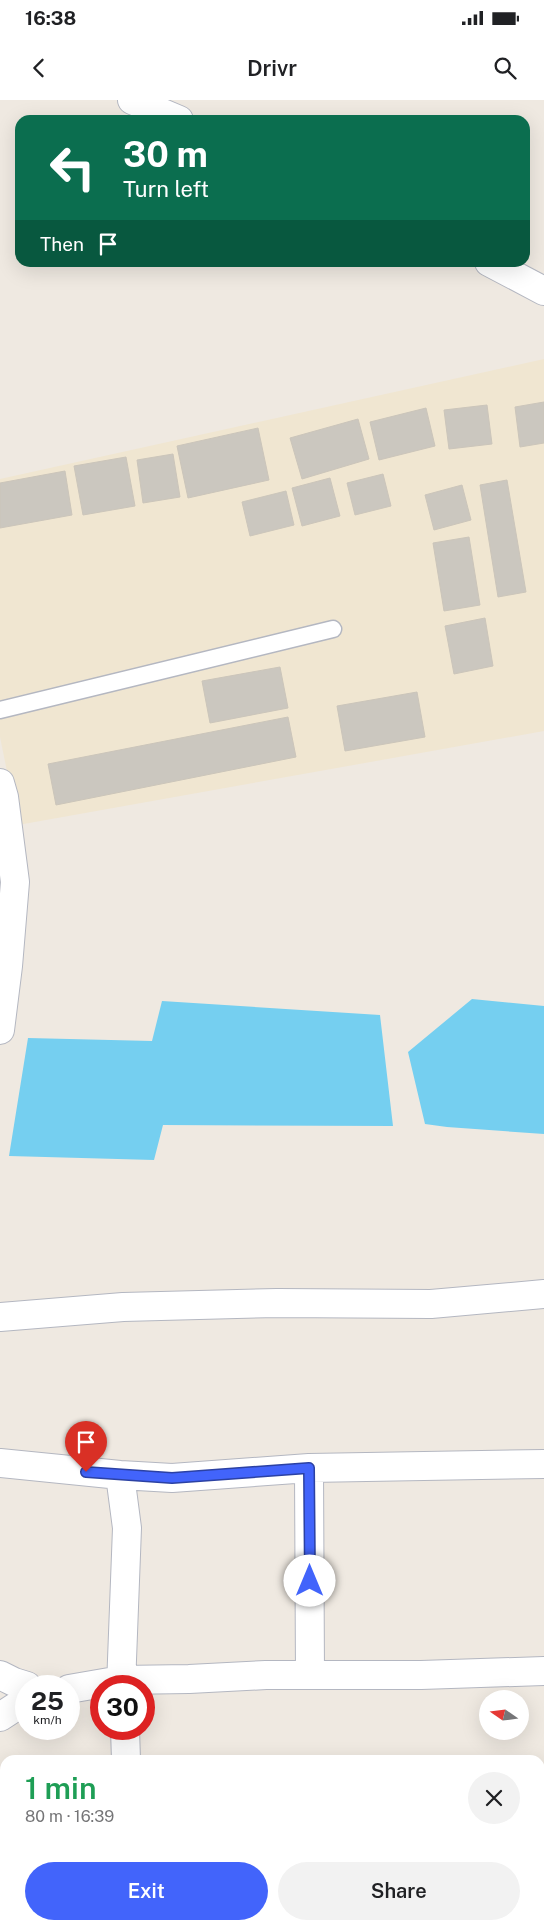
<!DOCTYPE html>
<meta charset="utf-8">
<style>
:root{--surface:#fff;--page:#f2f2f2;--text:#202124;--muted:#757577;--accent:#4264fb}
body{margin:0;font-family:"Public Sans",sans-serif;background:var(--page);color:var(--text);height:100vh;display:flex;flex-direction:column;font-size:19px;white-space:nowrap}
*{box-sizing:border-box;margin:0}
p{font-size:16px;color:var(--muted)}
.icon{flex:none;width:28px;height:28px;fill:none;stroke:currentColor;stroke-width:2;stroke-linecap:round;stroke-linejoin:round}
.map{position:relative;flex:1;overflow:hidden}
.sheet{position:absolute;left:0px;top:1655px;width:545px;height:175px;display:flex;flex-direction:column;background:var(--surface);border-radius:15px 15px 0 0;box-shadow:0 5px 20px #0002}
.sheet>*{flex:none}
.guide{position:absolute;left:15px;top:15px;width:515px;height:152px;border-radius:15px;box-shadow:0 5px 20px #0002;background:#0b6e4f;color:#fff;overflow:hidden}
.needle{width:32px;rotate:284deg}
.controls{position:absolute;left:479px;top:1590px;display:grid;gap:10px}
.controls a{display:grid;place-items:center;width:50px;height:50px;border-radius:50%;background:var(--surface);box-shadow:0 5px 20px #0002;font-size:25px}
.speed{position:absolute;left:15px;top:1575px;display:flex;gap:10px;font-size:25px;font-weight:700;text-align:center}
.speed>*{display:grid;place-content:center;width:65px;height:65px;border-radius:50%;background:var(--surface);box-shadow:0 5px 20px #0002;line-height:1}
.speed small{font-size:12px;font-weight:400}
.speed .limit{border:8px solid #d22;background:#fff;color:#111}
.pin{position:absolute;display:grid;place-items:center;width:42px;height:42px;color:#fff;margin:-51px -21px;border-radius:50% 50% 50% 0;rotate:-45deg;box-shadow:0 0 5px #0007}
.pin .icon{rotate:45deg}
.me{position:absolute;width:55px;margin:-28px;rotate:0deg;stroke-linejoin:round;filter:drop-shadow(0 0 4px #0008)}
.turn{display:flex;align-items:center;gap:18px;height:105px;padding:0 25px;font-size:22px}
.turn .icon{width:65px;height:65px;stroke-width:2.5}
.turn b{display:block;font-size:35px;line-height:42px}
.then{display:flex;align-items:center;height:48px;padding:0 25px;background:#0003;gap:10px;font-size:19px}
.round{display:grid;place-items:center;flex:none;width:52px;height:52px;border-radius:26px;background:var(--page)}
.overview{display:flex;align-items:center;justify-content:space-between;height:85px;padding:0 25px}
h1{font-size:30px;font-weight:600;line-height:38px;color:#1e9e55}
.cta{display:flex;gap:10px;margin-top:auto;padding:10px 25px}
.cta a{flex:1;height:58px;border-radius:30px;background:var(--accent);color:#fff;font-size:20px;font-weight:600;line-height:58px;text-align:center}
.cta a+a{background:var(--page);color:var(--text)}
.status{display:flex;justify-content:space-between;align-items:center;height:35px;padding:0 25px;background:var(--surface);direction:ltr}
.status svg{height:14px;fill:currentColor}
header{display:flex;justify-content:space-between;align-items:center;height:65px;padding:0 25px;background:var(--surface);font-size:22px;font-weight:600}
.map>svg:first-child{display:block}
.education{fill:#f0e6d1}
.water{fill:#75cff0}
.building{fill:#cbc7bf;stroke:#cbc5ba}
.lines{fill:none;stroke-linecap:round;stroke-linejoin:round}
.service-casing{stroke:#b4b7c1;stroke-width:19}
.minor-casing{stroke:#b4b7c1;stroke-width:30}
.tertiary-casing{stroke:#b4b7c1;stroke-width:30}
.secondary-casing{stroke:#b4b7c1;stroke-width:30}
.service{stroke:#fff;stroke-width:16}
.minor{stroke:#fff;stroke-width:28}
.tertiary{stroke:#fff;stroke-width:28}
.secondary{stroke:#fff;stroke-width:28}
.route-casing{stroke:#2b41a3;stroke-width:12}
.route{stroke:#4264fb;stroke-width:9}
</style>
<div class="status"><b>16:38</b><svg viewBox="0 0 49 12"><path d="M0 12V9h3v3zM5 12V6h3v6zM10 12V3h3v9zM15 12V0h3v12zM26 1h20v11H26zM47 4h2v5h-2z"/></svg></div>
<header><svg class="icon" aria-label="back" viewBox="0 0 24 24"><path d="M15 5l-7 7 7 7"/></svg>Drivr<svg class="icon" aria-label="search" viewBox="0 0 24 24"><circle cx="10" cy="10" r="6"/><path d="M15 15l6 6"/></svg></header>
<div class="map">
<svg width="544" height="1830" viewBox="0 0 544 1830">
<rect width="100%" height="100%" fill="#efe9e1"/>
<!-- education -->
<path class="education" d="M544,259V631L18,725L0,637V379Z"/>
<!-- water -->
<path class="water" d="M472,899L544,906V1034L447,1027L425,1024L408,952Z
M162,901L380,915L393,1026L163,1025L154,1060L9,1056L28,938L152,941Z
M544,1774V1830H362L361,1825H540V1775Z"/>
<!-- building -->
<path class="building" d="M544,302V343L520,347L515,307Z
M487,305L492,344L449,349L444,310Z
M426,308L435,346L379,360L370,322Z
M358,319L369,359L302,379L290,338Z
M258,328L269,380L188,398L177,346Z
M173,354L180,397L143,403L137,360Z
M126,357L135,406L83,415L74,366Z
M65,371L72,415L0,428V383Z
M383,374L391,406L355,415L347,383Z
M330,378L340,416L302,426L292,388Z
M507,380L526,492L498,497L480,385Z
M462,385L471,420L434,430L425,395Z
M286,391L294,425L250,436L242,402Z
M469,437L480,505L444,511L433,443Z
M485,518L493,566L454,574L445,526Z
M280,567L288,608L210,623L202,581Z
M417,592L425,637L345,651L337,606Z
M288,617L296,657L56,705L48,664Z"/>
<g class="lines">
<!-- service casing -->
<g class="service-casing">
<path id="service" d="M0,610L333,529"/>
</g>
<!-- minor casing -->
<g class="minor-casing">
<path id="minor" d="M0,1217L123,1207L277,1203L431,1204L544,1194
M0,1363L120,1375L172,1378L309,1368L544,1364
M309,1368L310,1575
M120,1375L127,1428L121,1586
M0,1575L14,1582L27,1586
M69,1589L121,1580L189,1579L266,1575H421L544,1571
M0,1617L26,1600
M125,1629L126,1660
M540,1740H544
M0,1763H5"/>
</g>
<!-- tertiary casing -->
<g class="tertiary-casing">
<path id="tertiary" d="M0,683L4,697L15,782L8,866L0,930"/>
</g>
<!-- secondary casing -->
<g class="secondary-casing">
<path id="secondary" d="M132,0L179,20
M489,162L544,191"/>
</g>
<!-- service -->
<use href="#service" class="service"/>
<!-- minor -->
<use href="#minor" class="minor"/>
<!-- tertiary -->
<use href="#tertiary" class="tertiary"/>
<!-- secondary -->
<use href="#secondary" class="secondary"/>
</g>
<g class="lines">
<!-- route casing -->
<g class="route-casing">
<path id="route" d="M86,1372L172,1378L309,1368L310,1481"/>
</g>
<!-- route -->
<use href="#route" class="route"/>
</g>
</svg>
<div class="controls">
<a><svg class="needle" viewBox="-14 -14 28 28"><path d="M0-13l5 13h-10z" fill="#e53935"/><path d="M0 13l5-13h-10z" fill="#757577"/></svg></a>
</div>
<div class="speed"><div>25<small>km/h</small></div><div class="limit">30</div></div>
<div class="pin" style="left:86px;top:1372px;background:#d93025"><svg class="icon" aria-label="arrive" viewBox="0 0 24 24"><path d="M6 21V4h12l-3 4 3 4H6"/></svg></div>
<svg class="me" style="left:310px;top:1481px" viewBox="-20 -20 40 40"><circle r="19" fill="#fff"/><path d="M0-13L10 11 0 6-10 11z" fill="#4264fb"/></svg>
<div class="guide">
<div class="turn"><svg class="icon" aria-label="left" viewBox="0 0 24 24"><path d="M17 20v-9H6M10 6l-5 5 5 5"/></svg><div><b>30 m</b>Turn left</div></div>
<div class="then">Then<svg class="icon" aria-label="arrive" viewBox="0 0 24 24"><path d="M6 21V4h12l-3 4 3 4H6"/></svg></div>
</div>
<section class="sheet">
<div class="overview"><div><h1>1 min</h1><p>80 m · 16:39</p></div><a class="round"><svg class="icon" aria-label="close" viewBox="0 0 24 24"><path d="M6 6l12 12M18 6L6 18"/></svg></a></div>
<div class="cta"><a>Exit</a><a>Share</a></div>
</section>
</div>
